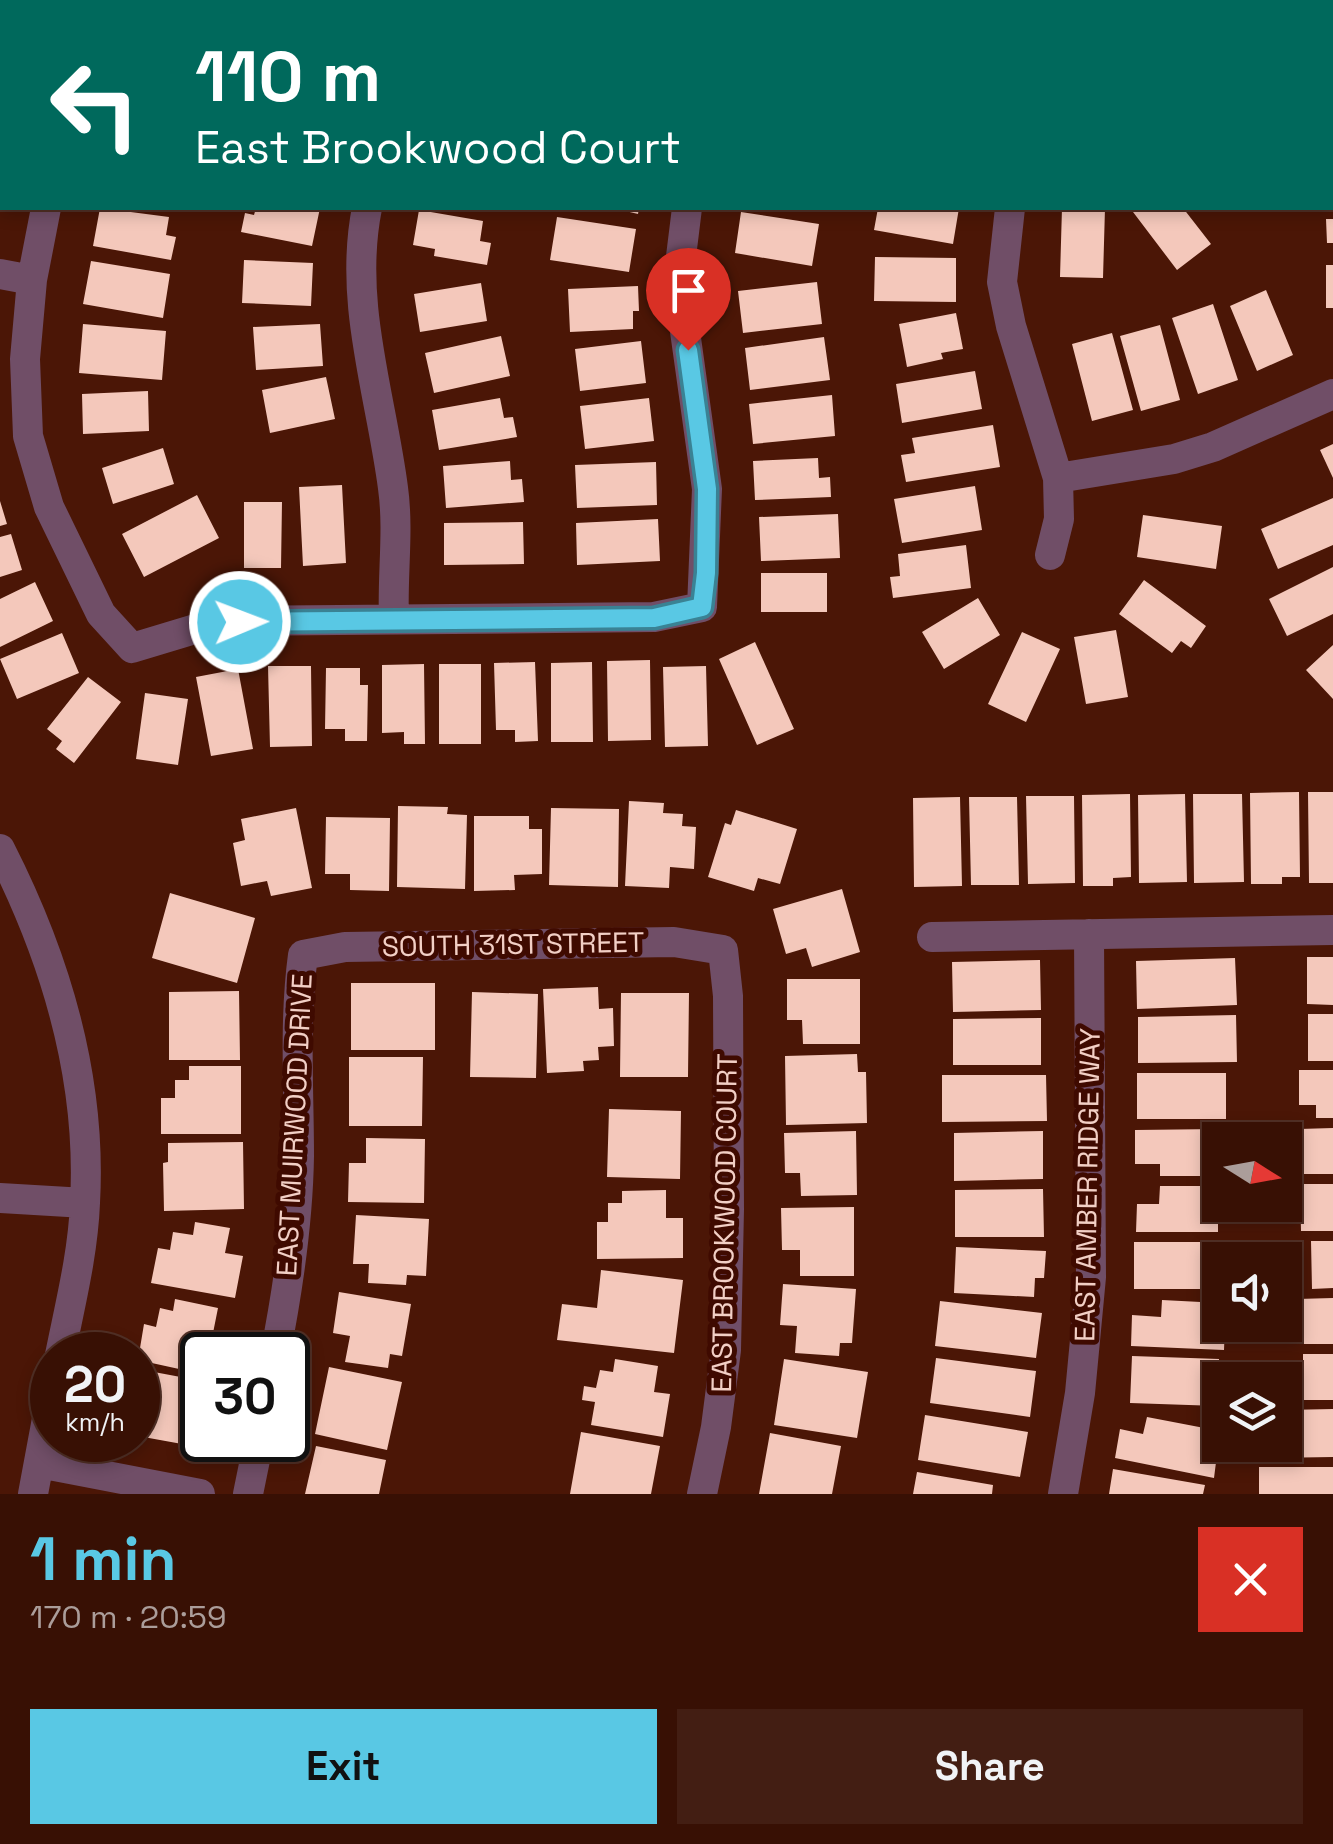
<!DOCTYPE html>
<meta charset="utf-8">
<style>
:root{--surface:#381004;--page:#431e13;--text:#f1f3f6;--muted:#ab9d9a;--line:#523026;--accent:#59c8e4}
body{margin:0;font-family:"Space Grotesk",sans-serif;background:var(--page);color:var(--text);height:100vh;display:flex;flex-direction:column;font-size:38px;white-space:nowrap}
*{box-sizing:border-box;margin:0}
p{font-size:32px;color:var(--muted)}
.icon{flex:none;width:55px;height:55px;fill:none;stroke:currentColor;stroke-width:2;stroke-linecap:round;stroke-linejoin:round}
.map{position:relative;height:1494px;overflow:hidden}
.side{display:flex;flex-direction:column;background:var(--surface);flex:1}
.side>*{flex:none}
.guide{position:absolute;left:0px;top:0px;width:1335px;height:210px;box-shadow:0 5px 15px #0003,0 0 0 2px var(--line);background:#00695c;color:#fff;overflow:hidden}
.needle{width:65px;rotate:101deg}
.fabs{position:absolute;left:1202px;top:1122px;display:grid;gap:20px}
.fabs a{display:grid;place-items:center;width:100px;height:100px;border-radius:0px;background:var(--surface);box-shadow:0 5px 15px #0003,0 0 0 2px var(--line);font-size:50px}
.speed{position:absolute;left:30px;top:1332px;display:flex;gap:20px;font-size:50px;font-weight:700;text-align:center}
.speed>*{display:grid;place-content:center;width:130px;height:130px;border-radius:50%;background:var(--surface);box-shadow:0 5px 15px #0003,0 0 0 2px var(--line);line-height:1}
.speed small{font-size:25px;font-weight:400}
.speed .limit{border:5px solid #111;border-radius:15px;background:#fff;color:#111}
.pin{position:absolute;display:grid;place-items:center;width:85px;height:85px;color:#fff;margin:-102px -42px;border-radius:50% 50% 50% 0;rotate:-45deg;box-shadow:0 0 10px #0007}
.pin .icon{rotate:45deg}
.me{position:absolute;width:110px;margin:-55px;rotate:89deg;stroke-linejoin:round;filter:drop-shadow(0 0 8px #0008)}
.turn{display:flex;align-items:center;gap:35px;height:210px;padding:0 30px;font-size:45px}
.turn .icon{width:130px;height:130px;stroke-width:2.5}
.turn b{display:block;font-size:70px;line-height:85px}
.round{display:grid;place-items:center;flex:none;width:105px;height:105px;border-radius:0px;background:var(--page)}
.headline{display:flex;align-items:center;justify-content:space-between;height:170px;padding:0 30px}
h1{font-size:60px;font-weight:700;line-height:75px;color:var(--accent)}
.cta{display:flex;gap:20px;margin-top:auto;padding:20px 30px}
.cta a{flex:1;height:115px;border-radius:0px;background:var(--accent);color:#111;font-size:40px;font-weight:700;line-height:115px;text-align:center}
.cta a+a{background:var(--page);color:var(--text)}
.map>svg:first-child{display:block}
.building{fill:#f4c8bb}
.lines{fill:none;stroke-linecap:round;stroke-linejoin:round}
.minor{stroke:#704e67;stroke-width:30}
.route-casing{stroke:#3a8294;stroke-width:25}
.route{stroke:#59c8e4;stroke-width:18}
.labels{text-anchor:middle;stroke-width:10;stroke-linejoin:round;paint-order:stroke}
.street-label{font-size:28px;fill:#f2cfc5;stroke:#3f0a00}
</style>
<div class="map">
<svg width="1333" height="1494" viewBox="0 0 1333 1494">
<rect width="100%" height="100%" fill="#4b1606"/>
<!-- building -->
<path class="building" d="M100,208L169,217L166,235L176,237L171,260L93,246Z
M256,208H320L312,246L241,232L245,213L254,215Z
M613,208H639L638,214Z
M878,208H959L953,244L874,230Z
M1062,208H1105L1103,278L1060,277Z
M1130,208H1183L1211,244L1177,270Z
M419,210L483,221L480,241L491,243L487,265L434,256L435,249L413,245Z
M741,212L819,224L812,266L735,253Z
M557,217L636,229L629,272L550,260Z
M1326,219H1333V243H1327Z
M875,257L956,258V302L874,301Z
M244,260L313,263L311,306L242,303Z
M91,261L170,274L163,318L83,304Z
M1326,265H1333V308H1326Z
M817,282L822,324L743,333L738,291Z
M481,283L487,321L420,332L414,294Z
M638,286L639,311H633V329L570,332L568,289Z
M1266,290L1293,355L1257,371L1230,306Z
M1213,304L1238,380L1198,394L1172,318Z
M956,313L963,349L941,353L943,359L907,367L899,324Z
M83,324L166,331L162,380L79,373Z
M320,324L323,366L256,370L253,327Z
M1160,325L1180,400L1141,411L1120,336Z
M1112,333L1133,410L1092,421L1072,344Z
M501,336L510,376L434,393L425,353Z
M824,337L830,380L750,390L745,348Z
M641,341L646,383L580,391L575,349Z
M975,371L982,409L902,423L896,384Z
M326,377L335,419L270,433L262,390Z
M148,391L149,431L83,434L82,394Z
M832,395L835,436L753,444L749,404Z
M500,398L504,418L513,417L517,437L439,450L432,410Z
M649,398L654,441L585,449L580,406Z
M993,425L1000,467L906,482L901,455L915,453L912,438Z
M1333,444V478L1320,450Z
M163,448L174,484L113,504L102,468Z
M818,458L819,478L830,477L831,497L755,500L753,461Z
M510,461L511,480L522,479L524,502L446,508L443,466Z
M656,462L657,505L577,508L575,465Z
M342,485L346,563L303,566L299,487Z
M975,486L982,530L902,543L894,499Z
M197,495L219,538L144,577L122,534Z
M1333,498V545L1278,569L1261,529Z
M0,501L7,524L0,526Z
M244,502H282L281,568H244Z
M838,514L840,558L761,561L759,517Z
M1143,515L1222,526L1216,569L1137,557Z
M658,519L660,561L577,565L576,523Z
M523,522L524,564L444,565V523Z
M11,534L22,570L0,577V537Z
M966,545L971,588L893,598L890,577L900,576L898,554Z
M1333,567V614L1287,636L1269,599Z
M761,573H827V612H761Z
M1144,580L1206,626L1191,648L1181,641L1172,653L1119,614Z
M35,582L53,621L0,647V599Z
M978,598L1000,635L944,669L922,632Z
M1116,630L1128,697L1086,704L1074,637Z
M1022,632L1060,649L1026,722L988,704Z
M62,633L79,673L17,699L0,659Z
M755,642L794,729L757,745L719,659Z
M1333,645V699L1306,670Z
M650,660L651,740L608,741L607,661Z
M535,662L538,741L515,742V730H496L494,663Z
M592,662L593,742H551V663Z
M424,664L425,744H404V732L382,733V665Z
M439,664H481V744H439Z
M268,666H311L312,746L270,747Z
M706,666L708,746L665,747L663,667Z
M326,668H360V685H368L367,741H345V729H325Z
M238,669L253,749L211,756L196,677Z
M88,677L121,702L74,763L56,749L62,741L47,729Z
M145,693L188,699L178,765L136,759Z
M1299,792L1300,877H1282V884H1251L1250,793Z
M1308,792H1333V883H1309Z
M1130,794L1131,877L1113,878V886H1083L1082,795Z
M1185,794L1187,882L1139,883L1138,795Z
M1193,794H1242L1244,882L1194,883Z
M1026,796H1074L1075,883L1028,884Z
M960,797L962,886L914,887L913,798Z
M969,797H1017L1019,885H971Z
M629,801L664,803L663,813L683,814L682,826L696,827L694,869L670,867L669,888L625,886Z
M398,806L448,807L447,814L467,815L465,889L397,887Z
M296,808L312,888L271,896L267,881L241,886L233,843L245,840L241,819Z
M551,808L619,809L618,887L549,885Z
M736,810L797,829L780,884L758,878L754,891L708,877L725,823L731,825Z
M474,816H529V829H542V874L514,875L515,890L474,891Z
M326,817L390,818L389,891L350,890V874H325Z
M842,889L860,952L812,967L806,948L786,954L773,909Z
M170,893L255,918L237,983L152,958Z
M1307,957H1333V1005L1307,1004Z
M1235,958L1237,1005L1137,1009L1136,961Z
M1040,960L1041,1010L953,1012L952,962Z
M787,979H860V1044H803L802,1020H787Z
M351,983H435V1050H351Z
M598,987L599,1009L613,1008L614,1046L598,1047L599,1060L583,1061L584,1071L547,1073L543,989Z
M239,991L240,1060H169V992Z
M472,992L538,994L536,1078L470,1077Z
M621,993H689L688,1077H620Z
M1308,1014H1333V1061H1308Z
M1236,1015L1237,1062L1138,1063V1017Z
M1041,1018V1065H953V1019Z
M857,1054L858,1072H866L867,1123L786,1125L785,1056Z
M349,1057H423L422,1126H349Z
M189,1066H241V1134H161V1098H175V1080H189Z
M1299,1070H1333V1118H1316V1105H1299Z
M1137,1073H1226V1119H1137Z
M942,1075H1046L1047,1121L942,1122Z
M609,1109L681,1111L680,1179L607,1177Z
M1333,1128V1174H1299V1129Z
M1219,1129L1220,1176H1160V1164H1135V1130Z
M856,1131L857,1195L801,1196L800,1173H785L784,1133Z
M1043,1131V1179L954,1181V1133Z
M366,1138L425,1139L424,1203L348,1202L349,1163H366Z
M243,1142L244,1209L164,1211L163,1163L168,1162V1143Z
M1300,1184H1333V1231H1301Z
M1160,1186H1220V1205H1237V1219L1218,1218V1232H1136L1137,1204H1159Z
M1043,1189L1044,1237H955V1190Z
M666,1190V1218H683V1258L597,1259V1222H608V1203H622V1191Z
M854,1207V1276H800V1250H782L781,1208Z
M356,1215L429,1219L426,1276L407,1275L406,1285L368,1283L369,1264H353Z
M195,1222L230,1228L225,1253L243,1256L235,1298L151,1283L158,1248L170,1250L173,1232L193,1235Z
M1311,1241H1333V1288L1312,1289Z
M1134,1242H1237V1260H1220V1289H1134Z
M956,1247L1046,1251L1044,1278H1035L1034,1297L954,1293Z
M601,1270L683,1280L674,1353L557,1340L562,1304L597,1308Z
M783,1284L856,1289L852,1343H840L839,1356L795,1353L797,1326L780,1325Z
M339,1292L411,1304L402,1356L390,1354L388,1368L345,1362L350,1336L333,1333Z
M1333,1298V1344H1298L1297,1299Z
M175,1299L218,1308L213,1333L229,1336L225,1355H202V1374L138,1360L144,1324L156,1327L160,1308L173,1311Z
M1162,1300L1220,1303V1325H1225L1224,1350L1131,1346L1132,1315L1161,1317Z
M940,1301L1042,1313L1036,1358L935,1346Z
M1303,1354H1333V1400H1303Z
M1132,1356L1219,1359L1218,1406L1130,1403Z
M936,1358L1036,1371L1030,1417L930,1403Z
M615,1359L658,1366L654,1392L670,1394L663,1437L591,1425L595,1402L582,1400L584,1386L596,1388L600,1370L613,1372Z
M784,1359L868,1372L857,1438L774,1425Z
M329,1367L402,1382L387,1450L315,1434Z
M138,1369L202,1381L204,1448L138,1436Z
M1333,1409V1457L1269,1458V1445H1285V1410Z
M925,1415L1028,1432L1020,1477L918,1460Z
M1147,1417L1220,1431L1214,1478L1115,1458L1120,1429L1143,1434Z
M581,1432L660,1446L651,1494H570Z
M770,1433L841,1446L832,1494H759Z
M316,1446L386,1460L379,1494H305Z
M1259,1467H1333V1494H1259Z
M1113,1469L1205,1485L1203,1494H1109Z
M917,1472L993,1485L992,1494H913Z"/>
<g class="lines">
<!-- minor -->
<path class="minor" d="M87,2V0
M408,2L409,0
M729,2V0
M1050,2L1051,0
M46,208L32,280L25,359L28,436L49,507L101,614L132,648L195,629L240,621L654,617L702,607L707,489L678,281L687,208
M367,208C348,302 381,395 393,488C399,531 392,576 394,619
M1010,208L1002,282L1011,326L1058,478L1059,519L1050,555
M0,274L32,280
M1058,478L1174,459L1213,447L1333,394
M0,849C56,959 92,1078 85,1203C83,1254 70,1305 60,1355
M932,937L1333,930
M0,1198L85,1203
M275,1355C288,1289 298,1223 299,1156C299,1088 294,1022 303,955L345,947L674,942L723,950L728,996L729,1209L726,1350L716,1427L702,1494
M39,1463L200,1494
M33,1494L52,1392
M248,1494L259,1440
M1063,1494L1080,1393L1091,1277L1089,934"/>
</g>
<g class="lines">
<!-- route casing -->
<g class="route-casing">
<path id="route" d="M240,622L654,618L702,607L706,573L707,489L688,350"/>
</g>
<!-- route -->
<use href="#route" class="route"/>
</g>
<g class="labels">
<!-- street labels -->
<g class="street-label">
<text transform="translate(513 944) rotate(-1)" y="10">SOUTH 31ST STREET</text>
<text transform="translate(294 1125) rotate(-87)" y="10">EAST MUIRWOOD DRIVE</text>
<text transform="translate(1087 1185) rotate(-89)" y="10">EAST AMBER RIDGE WAY</text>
<text transform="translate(724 1223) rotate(-89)" y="10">EAST BROOKWOOD COURT</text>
</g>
</g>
</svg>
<div class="fabs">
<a><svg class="needle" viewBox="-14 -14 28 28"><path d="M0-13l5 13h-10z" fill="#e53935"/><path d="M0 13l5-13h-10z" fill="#ab9d9a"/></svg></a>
<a><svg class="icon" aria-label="sound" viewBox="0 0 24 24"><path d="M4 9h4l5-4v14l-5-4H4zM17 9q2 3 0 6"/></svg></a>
<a><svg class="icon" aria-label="layers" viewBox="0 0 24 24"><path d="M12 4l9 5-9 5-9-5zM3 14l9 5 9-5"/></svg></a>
</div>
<div class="speed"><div>20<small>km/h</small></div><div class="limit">30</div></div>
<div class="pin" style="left:688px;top:350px;background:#d93025"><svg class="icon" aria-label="arrive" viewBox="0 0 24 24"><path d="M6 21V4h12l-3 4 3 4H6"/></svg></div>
<svg class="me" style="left:240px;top:622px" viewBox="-20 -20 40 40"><circle r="17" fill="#59c8e4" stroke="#fff" stroke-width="3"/><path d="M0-11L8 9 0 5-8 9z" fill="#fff"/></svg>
<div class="guide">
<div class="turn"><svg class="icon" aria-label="left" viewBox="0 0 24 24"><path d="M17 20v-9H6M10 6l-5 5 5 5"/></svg><div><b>110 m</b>East Brookwood Court</div></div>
</div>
</div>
<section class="side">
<div class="headline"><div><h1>1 min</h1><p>170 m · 20:59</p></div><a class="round" style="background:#d93025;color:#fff"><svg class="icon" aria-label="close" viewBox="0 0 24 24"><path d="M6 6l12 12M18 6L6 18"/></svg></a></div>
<div class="cta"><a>Exit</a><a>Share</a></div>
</section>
